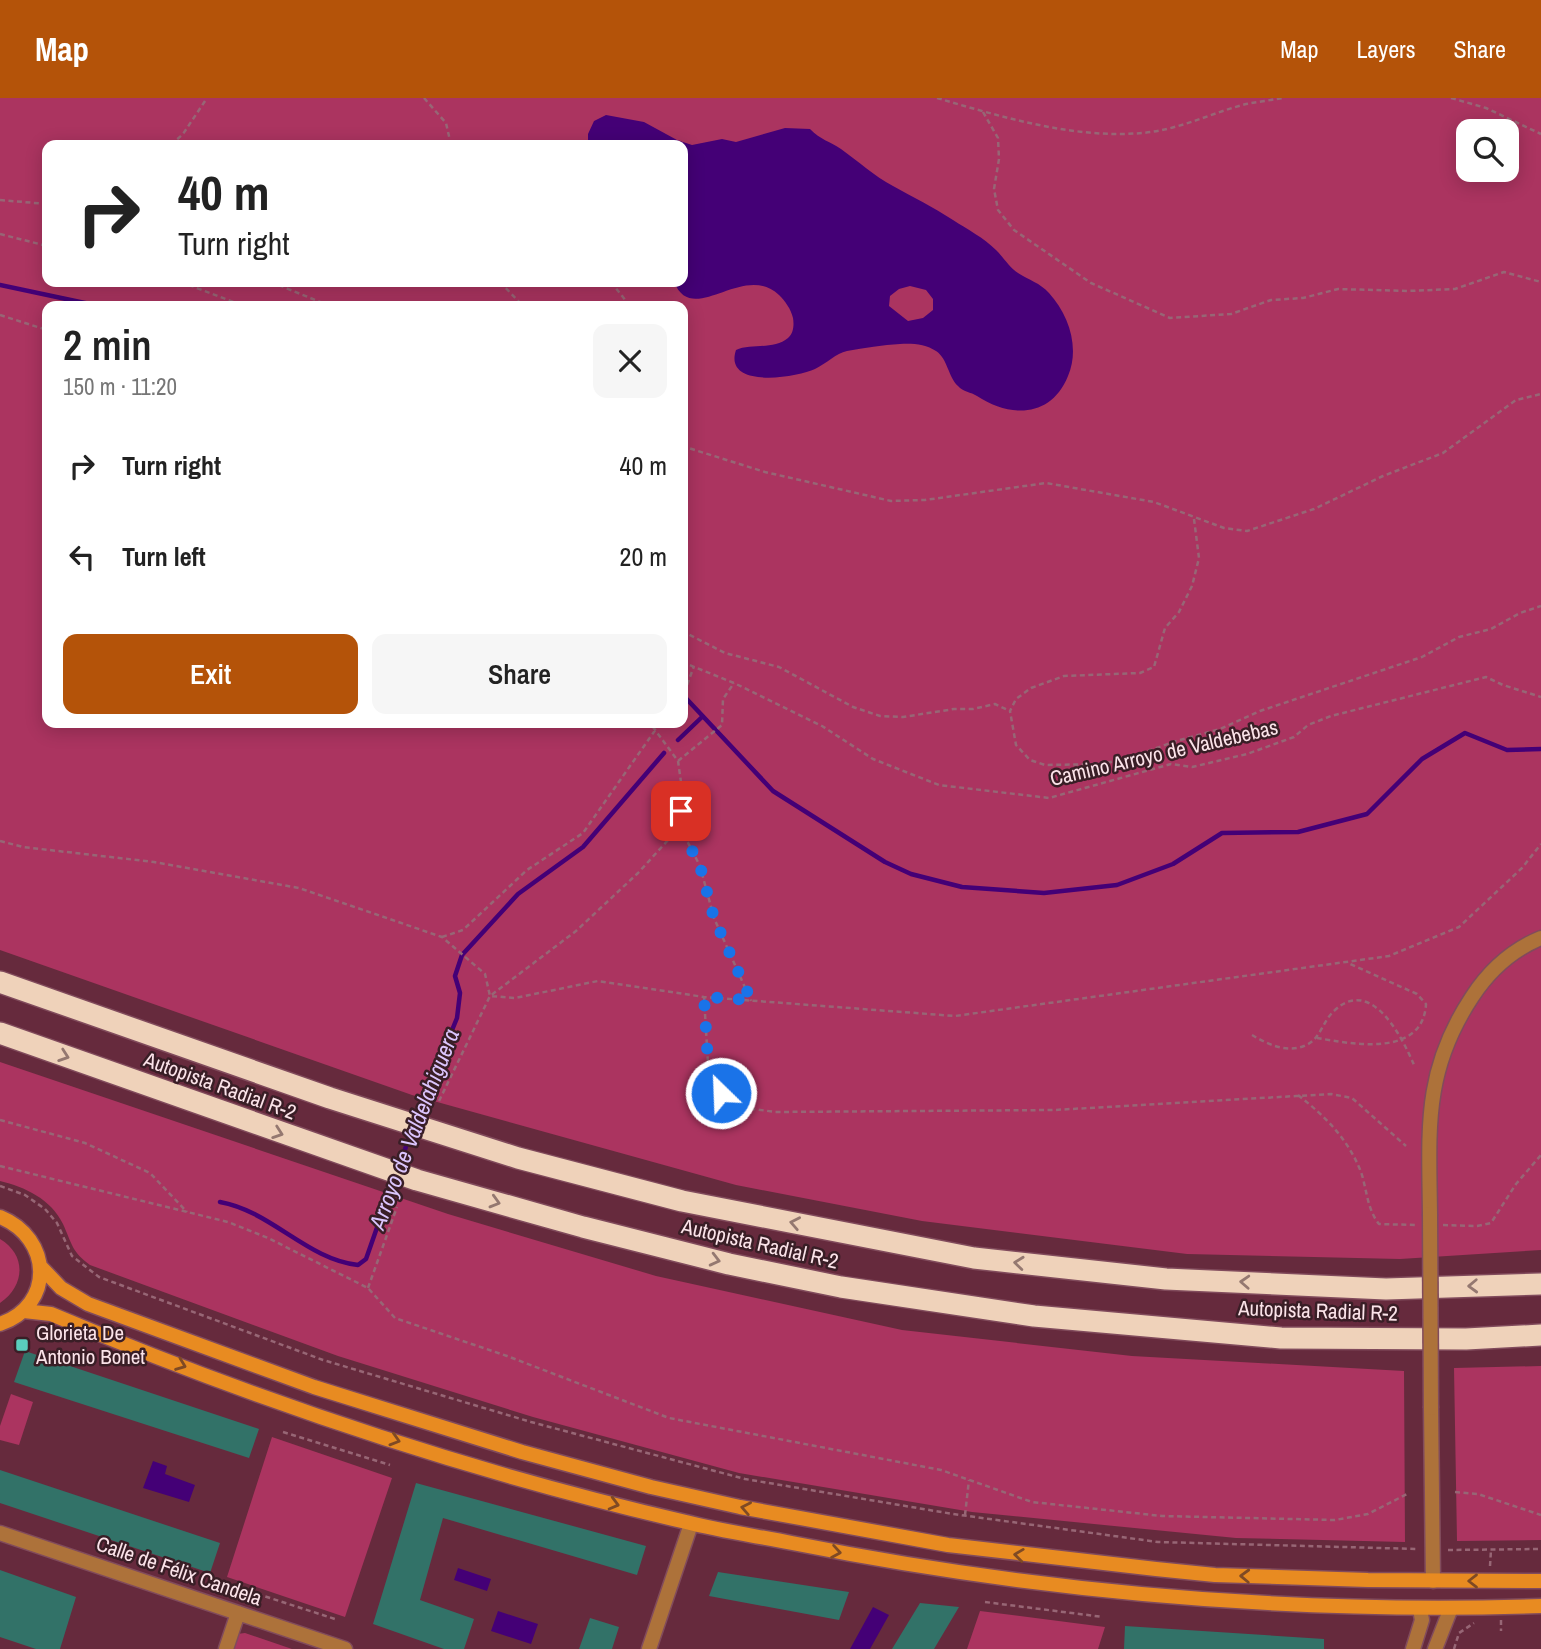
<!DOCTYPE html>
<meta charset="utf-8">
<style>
:root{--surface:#fff;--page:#f6f6f6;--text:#222;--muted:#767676;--accent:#b45309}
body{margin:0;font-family:"Archivo Narrow",sans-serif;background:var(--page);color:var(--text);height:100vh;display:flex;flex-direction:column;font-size:26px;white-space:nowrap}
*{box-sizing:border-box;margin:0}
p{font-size:23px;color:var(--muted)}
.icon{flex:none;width:38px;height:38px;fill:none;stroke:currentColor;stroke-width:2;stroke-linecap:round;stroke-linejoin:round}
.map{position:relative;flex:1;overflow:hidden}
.details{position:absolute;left:42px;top:203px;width:646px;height:427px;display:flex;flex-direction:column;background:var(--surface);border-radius:14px;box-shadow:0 4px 18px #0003}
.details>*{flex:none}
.banner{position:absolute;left:42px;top:42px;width:646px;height:147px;border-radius:14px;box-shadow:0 4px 18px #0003;background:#fff;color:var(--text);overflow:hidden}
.controls{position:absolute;left:1456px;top:21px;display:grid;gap:14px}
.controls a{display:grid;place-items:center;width:63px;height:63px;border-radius:14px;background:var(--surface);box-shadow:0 4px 18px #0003;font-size:35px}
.pin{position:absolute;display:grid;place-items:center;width:60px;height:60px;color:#fff;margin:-30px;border-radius:14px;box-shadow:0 4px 10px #0006}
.me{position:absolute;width:77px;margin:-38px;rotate:336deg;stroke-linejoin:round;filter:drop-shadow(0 0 5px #0008)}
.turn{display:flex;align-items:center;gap:24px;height:147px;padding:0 21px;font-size:32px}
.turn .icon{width:91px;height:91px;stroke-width:2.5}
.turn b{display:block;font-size:49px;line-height:60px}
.round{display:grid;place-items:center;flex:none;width:74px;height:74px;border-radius:14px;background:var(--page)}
.head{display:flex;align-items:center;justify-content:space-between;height:119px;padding:0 21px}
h1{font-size:42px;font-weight:600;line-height:52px}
.action{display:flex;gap:14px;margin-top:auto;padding:14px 21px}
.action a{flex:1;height:80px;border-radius:14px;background:var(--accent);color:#fff;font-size:28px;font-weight:600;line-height:80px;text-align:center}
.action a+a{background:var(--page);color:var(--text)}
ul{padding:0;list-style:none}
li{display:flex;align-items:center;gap:21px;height:91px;padding:0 21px}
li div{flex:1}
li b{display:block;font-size:26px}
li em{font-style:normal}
header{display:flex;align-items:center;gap:42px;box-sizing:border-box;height:98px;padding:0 35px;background:var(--accent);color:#fff}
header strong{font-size:33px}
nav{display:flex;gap:38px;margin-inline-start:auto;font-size:24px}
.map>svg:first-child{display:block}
.green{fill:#ab3460;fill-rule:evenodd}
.water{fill:#440076;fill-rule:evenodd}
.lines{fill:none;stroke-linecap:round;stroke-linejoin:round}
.stream{stroke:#440076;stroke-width:4.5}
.building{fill:#327268}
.street-casing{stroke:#814b5c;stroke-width:17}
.secondary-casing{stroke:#814b5c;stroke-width:17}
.highway-casing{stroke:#814b5c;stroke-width:24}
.path{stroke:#976675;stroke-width:2.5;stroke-dasharray:5 3.5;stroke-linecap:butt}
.street{stroke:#ad723a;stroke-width:14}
.secondary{stroke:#e88b21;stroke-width:14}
.highway{stroke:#efd2ba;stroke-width:21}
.street-bridge-casing{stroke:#814b5c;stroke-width:17;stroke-linecap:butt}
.street-bridge{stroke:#ad723a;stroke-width:14}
.oneway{stroke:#947870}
.oneway2{stroke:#7f4a24}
.route{stroke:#1a73e8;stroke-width:12;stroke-dasharray:0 21.6}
.poi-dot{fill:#5acebd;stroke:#391e26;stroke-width:2.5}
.labels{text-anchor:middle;stroke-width:5;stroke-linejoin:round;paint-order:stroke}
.street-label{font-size:21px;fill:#fbe3e9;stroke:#391e26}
.poi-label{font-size:21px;fill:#fbe3e9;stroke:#391e26;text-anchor:start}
.water-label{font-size:23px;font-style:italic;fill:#dbc5fd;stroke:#391e26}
</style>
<header>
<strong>Map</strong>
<nav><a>Map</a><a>Layers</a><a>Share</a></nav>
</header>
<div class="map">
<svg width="1541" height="1551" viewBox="0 0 1541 1551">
<rect width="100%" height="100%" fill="#662a3d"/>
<!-- green -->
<path class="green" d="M0,0H1541V1152L1400,1161L1187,1156L922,1123L736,1087L412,997L0,852ZM1468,33H1507V72H1468ZM47,47H682V184H47ZM47,208H682V625H47Z
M0,964L448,1116L656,1178L902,1232L1132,1258L1404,1273L1405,1444L1236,1440L972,1414L739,1375L533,1319L338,1258L90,1167C72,1154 72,1146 63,1126C51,1101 25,1089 0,1083Z
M0,1141C27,1157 25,1188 0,1205Z
M1541,1268V1442L1457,1443L1454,1270Z
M11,1296L33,1304L19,1347L0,1342V1328Z
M272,1339L392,1380L345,1519L227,1479Z
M980,1513L1105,1529L1098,1551H967Z
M245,1535L292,1551H232L237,1536Z"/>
<!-- water -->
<path class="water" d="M606,17L644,24L677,42L692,47L722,41L736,44L785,30L810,31C821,42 829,43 841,51C858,63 874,78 893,88C913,99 933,109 953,122C967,131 984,140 996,152C1003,159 1010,170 1018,175C1029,182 1040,185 1049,195C1069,217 1080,250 1068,278C1051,320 1010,320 977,298C971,294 963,294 958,288C948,279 948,261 936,253C926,246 911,245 900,246C883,247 864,250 847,253C836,255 826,266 815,271C796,280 723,291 736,252C751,245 774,252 788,240C794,235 794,226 793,220C791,211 785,203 779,197C743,163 693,230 674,184H682V47H588V36L594,23ZM910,188L926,192L933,201V212L923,220L908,223L889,208L890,198L899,191Z
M153,1363L167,1368L165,1376L195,1387L189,1404L143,1390Z
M458,1470L491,1481L487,1493L454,1482Z
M873,1509L889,1517L870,1551H850Z
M498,1513L538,1526L531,1546L491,1533Z"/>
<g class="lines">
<!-- stream -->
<path class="stream" d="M0,187L99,208
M682,596L773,693L885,764L911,776L962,789L1044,795L1117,787L1173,766L1222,735L1298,734L1367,716L1422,661L1465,635L1507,652L1541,651
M678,642L702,619
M416,1020L457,920L460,895L455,878L462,857L518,796L583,749L664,655
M399,1069L412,1031
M220,1104C271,1113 308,1162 358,1167L366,1161L394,1081"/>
</g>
<!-- building -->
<path class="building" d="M25,1253L259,1331L249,1360L14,1284Z
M0,1372L220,1445L210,1475L0,1405Z
M416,1385L646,1448L637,1477L443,1420L420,1502L474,1521L464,1551H444L373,1526Z
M0,1472L76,1499L60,1551H36L0,1539Z
M718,1474L849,1494L839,1522L709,1498Z
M920,1505L959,1509L934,1551H892Z
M590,1520L619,1529L612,1551H579Z
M1125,1528L1324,1541V1551H1124Z"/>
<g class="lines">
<!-- street casing -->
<g class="street-casing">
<path id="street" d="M1430,1116C1429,1031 1423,973 1472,899C1489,873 1512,852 1541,840
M1431,1310L1433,1483
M0,1435L345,1551
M226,1551L238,1515
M649,1551L691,1426
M1413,1551L1422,1522L1420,1511
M1435,1551L1451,1510"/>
</g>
<!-- secondary casing -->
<g class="secondary-casing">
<path id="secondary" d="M0,1119C52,1140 55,1207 0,1226
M41,1169L61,1190L88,1206L314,1289L522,1354L651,1389L740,1409L948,1447L1156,1471L1215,1477L1368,1482L1541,1483
M24,1213L51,1216C255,1302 470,1374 686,1424C721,1433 757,1438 792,1445C1038,1494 1290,1516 1541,1508"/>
</g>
<!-- highway casing -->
<g class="highway-casing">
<path id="highway" d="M0,884L330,1000L518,1060L682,1103L974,1160L1166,1181L1386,1191L1541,1186
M0,935L417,1082L583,1129L729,1166L841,1189L1034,1218L1281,1240L1466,1241L1541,1237"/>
</g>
<!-- path -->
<path class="path" d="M424,0L446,25L451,47
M937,0C1002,19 1074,41 1142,35C1179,32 1211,15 1246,6C1258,4 1271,2 1283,0
M1451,0L1486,10L1541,36
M983,14L998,40L999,61L994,91L998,112L1014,132L1091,185L1170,220L1231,216L1271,202L1303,200L1338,191L1407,193L1455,191L1504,174L1541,184
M171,47L183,36L207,0
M0,102L47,106
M0,136L47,148
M181,184L244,208
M271,184L330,208
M500,184L523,208
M611,184L630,208
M0,217L47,232
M682,348L765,374L891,403L925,402L1046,385L1154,404L1224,430L1247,433L1314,411L1383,378L1443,355L1516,302L1541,296
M1194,421L1199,460L1192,488L1179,514L1165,530L1154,569L1140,575L1064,578L1031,590L1016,601L1010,613L1016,647L1030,662L1045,667L1102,666L1132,659L1173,644L1220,631L1260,613L1422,559L1459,539L1491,531L1520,515L1541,508
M682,533L725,555L779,569L853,609L880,618L903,619L954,611H973L995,606L1010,613
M682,564L734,585L822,628L873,661L939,687L1049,700L1171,666L1192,669L1247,656L1294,639L1308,627L1331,618L1486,579L1503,587L1541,599
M682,593L686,590L694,568
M678,663L722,627L723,601L734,585
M680,729L700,768L714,820L751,903
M0,743L23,749L154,764L299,790L442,839L485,876L490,898L515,900L598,883L704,899L955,918L1389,858L1459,829L1522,770L1541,746
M442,839L463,832L527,772L583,735L656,631V625
M704,899L709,982L733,1008L775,1014L1054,1012L1331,996L1352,1000L1406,1048
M1252,937C1267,946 1286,955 1304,948C1321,942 1322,923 1335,912C1372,878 1403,941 1414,967
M1317,940C1352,946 1423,960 1426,906L1417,896L1348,865
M1298,997C1326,1019 1348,1041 1361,1074C1367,1092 1367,1111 1379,1126L1415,1127
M439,1003L490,898L576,833L638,775L680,729L683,698L678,663L650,625
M0,1022L85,1045L150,1075L187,1114
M0,1068L228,1124L268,1140L368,1190L395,1220L507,1258L669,1320L941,1372L1032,1404L1162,1418L1335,1422L1368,1416L1407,1396
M0,1088L25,1097L45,1111L57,1125L72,1158L99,1179L323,1262L531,1324L745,1381L953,1416L1158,1444L1417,1451
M1443,1127L1477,1128L1491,1125L1516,1086L1541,1057
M368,1190L397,1109
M283,1334L390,1367
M1455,1394L1478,1396L1541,1417
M965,1417L969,1382
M1448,1452L1541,1451
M1490,1468L1491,1452
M233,1488L338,1522
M985,1504L1103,1519
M1501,1522V1533
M1454,1551L1459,1535L1474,1525"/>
<!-- street -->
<use href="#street" class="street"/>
<!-- secondary -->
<use href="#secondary" class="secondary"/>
<!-- highway -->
<use href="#highway" class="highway"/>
<!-- street-bridge casing -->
<g class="street-bridge-casing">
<path id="street-bridge" d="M1430,1116L1431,1310"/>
</g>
<!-- street-bridge -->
<use href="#street-bridge" class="street-bridge"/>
</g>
<!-- one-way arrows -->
<defs><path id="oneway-chevron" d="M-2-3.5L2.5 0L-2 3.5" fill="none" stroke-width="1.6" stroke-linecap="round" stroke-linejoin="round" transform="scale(1.75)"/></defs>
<g class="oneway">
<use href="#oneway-chevron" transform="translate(64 958) rotate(19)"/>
<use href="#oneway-chevron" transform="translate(278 1035) rotate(19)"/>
<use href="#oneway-chevron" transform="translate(495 1104) rotate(16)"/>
<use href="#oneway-chevron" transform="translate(795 1125) rotate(-169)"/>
<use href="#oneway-chevron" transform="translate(715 1162) rotate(14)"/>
<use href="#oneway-chevron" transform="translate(1019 1165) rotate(-174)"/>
<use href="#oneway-chevron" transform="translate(1245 1184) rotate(-177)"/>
<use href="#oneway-chevron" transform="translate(1473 1188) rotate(178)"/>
</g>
<g class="oneway2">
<use href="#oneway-chevron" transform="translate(181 1267) rotate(21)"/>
<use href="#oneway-chevron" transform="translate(395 1342) rotate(17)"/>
<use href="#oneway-chevron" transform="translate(614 1406) rotate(15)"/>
<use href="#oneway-chevron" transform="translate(746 1410) rotate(-169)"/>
<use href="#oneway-chevron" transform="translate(836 1454) rotate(10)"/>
<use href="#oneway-chevron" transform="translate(1019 1457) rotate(-173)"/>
<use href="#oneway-chevron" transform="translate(1245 1478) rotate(-178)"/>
<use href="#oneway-chevron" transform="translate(1473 1483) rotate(-180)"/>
</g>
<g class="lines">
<!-- route -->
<path class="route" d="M681,713L680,729L700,768L714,820L751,902L704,899L709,982L721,995"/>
</g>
<!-- markers -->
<rect class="poi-dot" x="15" y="1240" width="14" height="14" rx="3.5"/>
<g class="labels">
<!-- street labels -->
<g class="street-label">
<text transform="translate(1164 655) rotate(-13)" y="7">Camino Arroyo de Valdebebas</text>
<text transform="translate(220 988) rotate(20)" y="7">Autopista Radial R-2</text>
<text transform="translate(760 1146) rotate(13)" y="7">Autopista Radial R-2</text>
<text transform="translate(1318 1213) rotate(2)" y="7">Autopista Radial R-2</text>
<text transform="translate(179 1473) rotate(19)" y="7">Calle de Félix Candela</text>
</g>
<!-- poi labels -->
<g class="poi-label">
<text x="36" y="1242">Glorieta De<tspan x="36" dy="24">Antonio Bonet</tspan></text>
</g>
<!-- water labels -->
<g class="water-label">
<text transform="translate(414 1031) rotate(-69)" y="8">Arroyo de Valdelahiguera</text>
</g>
</g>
</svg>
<div class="controls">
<a><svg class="icon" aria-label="search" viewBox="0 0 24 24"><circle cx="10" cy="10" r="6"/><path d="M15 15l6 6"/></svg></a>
</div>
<div class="pin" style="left:681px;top:713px;background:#d93025"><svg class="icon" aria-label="arrive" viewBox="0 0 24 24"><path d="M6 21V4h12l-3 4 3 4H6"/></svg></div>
<svg class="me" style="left:721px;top:995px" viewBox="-20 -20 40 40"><circle r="17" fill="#1a73e8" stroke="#fff" stroke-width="3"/><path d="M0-11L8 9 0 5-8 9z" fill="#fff"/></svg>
<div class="banner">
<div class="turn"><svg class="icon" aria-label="right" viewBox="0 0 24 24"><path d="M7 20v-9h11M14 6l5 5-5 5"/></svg><div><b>40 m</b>Turn right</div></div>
</div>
<section class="details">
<div class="head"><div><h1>2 min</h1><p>150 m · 11:20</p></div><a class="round"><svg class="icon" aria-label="close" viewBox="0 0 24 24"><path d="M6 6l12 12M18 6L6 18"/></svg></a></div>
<ul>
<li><svg class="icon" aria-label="right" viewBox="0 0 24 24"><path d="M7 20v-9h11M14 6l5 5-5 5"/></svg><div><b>Turn right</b></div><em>40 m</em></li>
<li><svg class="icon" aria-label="left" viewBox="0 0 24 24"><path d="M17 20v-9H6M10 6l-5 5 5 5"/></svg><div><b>Turn left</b></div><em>20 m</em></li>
</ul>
<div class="action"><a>Exit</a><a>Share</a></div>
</section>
</div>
